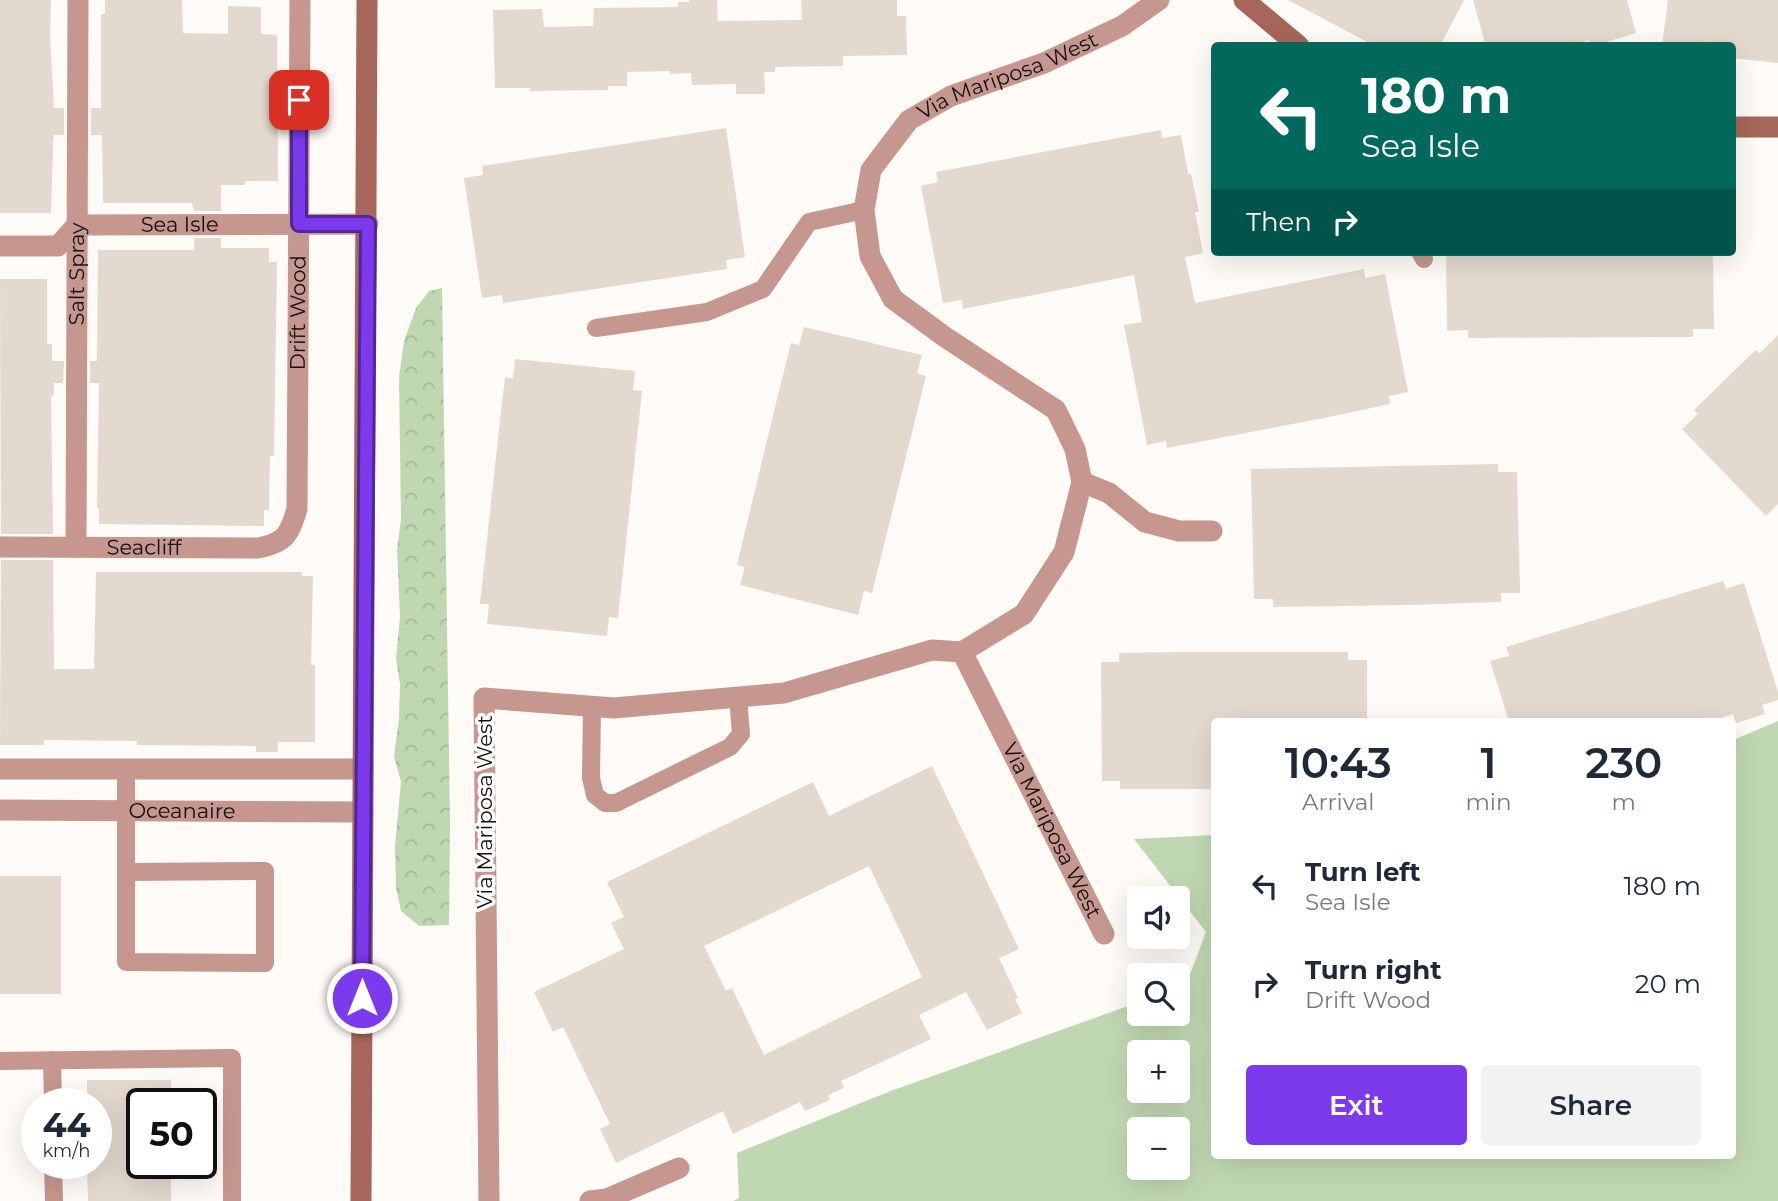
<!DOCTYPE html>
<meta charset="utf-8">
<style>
:root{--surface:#fff;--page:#f2f2f3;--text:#1f2937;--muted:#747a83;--accent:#7c3aed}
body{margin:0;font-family:Montserrat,sans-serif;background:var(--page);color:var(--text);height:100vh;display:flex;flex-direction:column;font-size:26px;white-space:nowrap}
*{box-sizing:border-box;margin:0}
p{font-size:23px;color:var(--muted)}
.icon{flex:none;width:38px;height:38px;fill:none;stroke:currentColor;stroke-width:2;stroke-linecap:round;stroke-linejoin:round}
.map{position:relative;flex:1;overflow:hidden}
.sheet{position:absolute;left:1211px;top:718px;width:525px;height:441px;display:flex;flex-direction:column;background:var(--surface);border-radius:7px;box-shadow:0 7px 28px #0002}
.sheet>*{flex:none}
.hud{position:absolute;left:1211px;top:42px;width:525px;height:214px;border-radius:7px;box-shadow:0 7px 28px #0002;background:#00695c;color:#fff;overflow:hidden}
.fabs{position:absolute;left:1127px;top:886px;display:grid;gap:14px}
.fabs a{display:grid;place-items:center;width:63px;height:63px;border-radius:7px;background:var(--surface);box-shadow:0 7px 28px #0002;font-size:35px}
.speed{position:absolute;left:21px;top:1088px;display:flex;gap:14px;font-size:35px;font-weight:700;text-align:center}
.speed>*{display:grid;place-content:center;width:91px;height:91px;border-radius:50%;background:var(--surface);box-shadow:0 7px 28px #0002;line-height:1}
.speed small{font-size:18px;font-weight:400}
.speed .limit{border:4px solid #111;border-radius:10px;background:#fff;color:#111}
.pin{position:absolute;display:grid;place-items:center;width:60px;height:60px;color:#fff;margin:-30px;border-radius:14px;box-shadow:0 4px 10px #0006}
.me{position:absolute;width:77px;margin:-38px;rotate:0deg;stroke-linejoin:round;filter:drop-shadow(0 0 5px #0008)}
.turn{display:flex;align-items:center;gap:24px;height:147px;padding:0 35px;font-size:32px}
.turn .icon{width:91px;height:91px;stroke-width:2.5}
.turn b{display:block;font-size:49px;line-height:60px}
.then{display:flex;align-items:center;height:66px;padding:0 35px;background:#0003;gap:14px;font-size:26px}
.eta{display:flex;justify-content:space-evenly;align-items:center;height:119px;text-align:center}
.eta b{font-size:42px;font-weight:600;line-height:49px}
.cta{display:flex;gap:14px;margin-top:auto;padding:14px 35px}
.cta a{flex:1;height:80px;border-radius:7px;background:var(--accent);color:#fff;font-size:28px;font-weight:600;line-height:80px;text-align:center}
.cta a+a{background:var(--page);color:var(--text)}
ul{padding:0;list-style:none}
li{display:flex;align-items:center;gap:21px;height:98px;padding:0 35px}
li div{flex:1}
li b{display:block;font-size:26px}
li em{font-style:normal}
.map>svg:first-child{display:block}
.green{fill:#c0d8b2;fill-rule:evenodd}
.park{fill:url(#park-crowns)}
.building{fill:#e3d9cf;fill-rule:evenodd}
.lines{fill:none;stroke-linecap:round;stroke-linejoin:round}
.lane{stroke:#c5978e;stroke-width:18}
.street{stroke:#c5978e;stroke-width:21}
.secondary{stroke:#a7665b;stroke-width:21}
.route-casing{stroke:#51269a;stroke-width:18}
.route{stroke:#7c3aed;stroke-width:12}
.labels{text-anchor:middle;stroke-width:7;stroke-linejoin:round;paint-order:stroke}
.street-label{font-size:21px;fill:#130f0c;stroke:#fff}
</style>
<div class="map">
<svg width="1778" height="1201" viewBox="0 0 1778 1201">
<defs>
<pattern id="park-crowns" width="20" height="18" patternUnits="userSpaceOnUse" patternTransform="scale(1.75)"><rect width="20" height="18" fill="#c0d8b2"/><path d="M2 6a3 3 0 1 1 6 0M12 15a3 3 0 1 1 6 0" fill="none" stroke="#a4b898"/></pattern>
</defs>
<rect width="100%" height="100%" fill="#fefaf6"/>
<!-- green -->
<path class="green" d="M1778,721V1201H733L739,1198L737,1153L888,1092L1139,1002V1013H1178V988L1186,985L1206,932L1134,839L1214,835V1155H1732L1733,740ZM1139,1052H1178V1090H1139ZM1139,1129H1178V1167H1139Z"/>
<!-- park -->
<path class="park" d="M442,288L450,825L449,925L419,926L401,911L396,888L395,846L401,782L394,756L399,719L400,684L396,659L400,617L397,548L401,520L399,377L404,341L416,308L429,291Z"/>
<!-- building -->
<path class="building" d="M0,0H51L50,38L54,108H64V135H54L53,144L51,213H0Z
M105,0H182L183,33L228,34V6L261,7V34L277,35L278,181H245V185H221V211H194L192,203H103L102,135H91V108H101V14H105Z
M689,0H717L718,21L802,20L801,0H897V16H906L907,55L843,56V66L775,67V72H764L765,94H736V84L692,85L691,73L670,74V71L627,72V86H608V90L530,91V88H495L493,10L542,9L544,27L593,26L594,8L678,7V2H689Z
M1288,0H1464L1440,46H1375Z
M1473,0H1627L1636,33L1593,46H1590L1589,40L1569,46H1486Z
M1668,0H1778V63L1732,58V46H1662Z
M726,128L745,257L726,260L727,269L503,303L502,295L482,298L464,178L483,175L482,166Z
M1161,130L1162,138L1181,135L1188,174H1191L1199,212H1195L1203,253L1185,257L1195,303L1364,269L1365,278L1385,274L1408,392L1389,396L1390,404L1329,417L1167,448L1166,441L1147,445L1124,325L1142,322L1134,275L963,309L962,300L943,303L921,186L938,182L936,172Z
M194,238H221V248H269V262H277L274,456H270L269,510H264V526L99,524V508H97L99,383H90V361H97L98,250H194Z
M1446,252H1713L1714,329H1693V337L1468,338V330L1447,331Z
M0,279H47V344H52V361H64L63,383H54V394L51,397L53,534H1Z
M804,327L922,355L917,373L926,376L872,593L864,591L858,615L740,585L745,567L737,565L776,403L791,343L799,345Z
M1778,335V504L1766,516L1682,429L1698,414L1694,410L1740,365L1756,350L1760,353Z
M515,359L635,371L633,390L642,391L618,618L609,617L607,636L487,624L489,604H480L498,439L505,377L513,378Z
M1498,464V472H1517L1520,593H1501V602L1407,605L1273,607V599H1254L1251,469Z
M1,560H53L54,669H94L96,572H302V576H313L311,665H315V742H278V752H256V746L137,745V741L44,740V745H0Z
M1723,581L1726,589L1744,583L1778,692V700L1762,705L1765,714L1736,723L1733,714L1711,721H1509L1490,661L1509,656L1506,647Z
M1183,652H1348V660H1367V721H1214V789H1120V781H1102L1101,662H1119V653Z
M932,766L1019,949L999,958L1018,998L1015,999L1022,1013L987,1030L966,992L919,1015L931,1039L841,1081L844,1088L828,1095L830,1100L805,1111L800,1102L733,1134L723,1111L616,1163L600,1129L610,1124L563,1027L553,1032L534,992L624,949L611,923L624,917L607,882L813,782L829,816ZM869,866L922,977L764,1055L732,988L726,991L704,946Z
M0,876H61V994H0Z
M87,1080H171V1104H142V1164H171V1201H88L87,1164H96V1104H87Z"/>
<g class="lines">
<!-- lane -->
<path class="lane" d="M1420,252L1424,259
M596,328L707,312L763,289L809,222L864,210
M592,707L591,778L595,795L605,803H616L730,747L741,734L738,697
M126,769V962L265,963V871L126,872
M52,1060L53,1104
M0,1061L232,1058V1201
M53,1164L54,1201"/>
<!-- street -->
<g class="street">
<path id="s1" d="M0,246H58L77,225L368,224"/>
<path d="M1082,482L1109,493L1145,522L1179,531H1212"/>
<path id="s2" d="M0,547L258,548C285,543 290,534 297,509L300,0"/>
<path id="s3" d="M76,547L78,0"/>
<path id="s4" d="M962,652L1024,614L1064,552L1082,482L1075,449L1056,410L945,337L893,299L870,256L864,210L871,170L909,120L951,96L1044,63L1122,26L1159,0"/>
<path d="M0,769H363"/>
<path id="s5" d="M0,810L363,812"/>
<path id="s6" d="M489,1201L484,698L614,708L784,693L932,650L962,652L1104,934"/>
<path d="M590,1201L607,1199L679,1168"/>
</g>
<!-- secondary -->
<path class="secondary" d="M1244,0L1299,46
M1732,127H1778
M361,1201L367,0"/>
</g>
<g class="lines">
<!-- route casing -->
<g class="route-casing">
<path id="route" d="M299,100V224H368L362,998"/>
</g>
<!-- route -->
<use href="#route" class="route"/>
</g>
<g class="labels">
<!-- street labels -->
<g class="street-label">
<text dy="7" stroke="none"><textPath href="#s4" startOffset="800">Via Mariposa West</textPath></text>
<text dy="7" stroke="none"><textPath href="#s1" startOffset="189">Sea Isle</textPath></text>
<text dy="7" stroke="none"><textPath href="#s3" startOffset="273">Salt Spray</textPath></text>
<text dy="7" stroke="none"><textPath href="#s2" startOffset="514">Drift Wood</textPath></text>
<text dy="7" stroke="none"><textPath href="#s2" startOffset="144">Seacliff</textPath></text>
<text dy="7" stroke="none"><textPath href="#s5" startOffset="182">Oceanaire</textPath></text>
<text transform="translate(485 812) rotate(-90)" y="7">Via Mariposa West</text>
<text dy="7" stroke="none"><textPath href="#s6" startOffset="1188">Via Mariposa West</textPath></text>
</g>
</g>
</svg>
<div class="fabs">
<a><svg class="icon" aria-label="sound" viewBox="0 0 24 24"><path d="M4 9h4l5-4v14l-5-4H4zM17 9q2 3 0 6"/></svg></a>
<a><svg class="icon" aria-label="search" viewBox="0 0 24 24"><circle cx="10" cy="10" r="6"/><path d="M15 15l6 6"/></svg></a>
<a>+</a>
<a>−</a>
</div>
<div class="speed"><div>44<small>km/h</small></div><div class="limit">50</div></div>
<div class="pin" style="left:299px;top:100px;background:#d93025"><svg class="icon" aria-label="arrive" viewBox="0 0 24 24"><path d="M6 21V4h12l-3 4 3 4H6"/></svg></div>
<svg class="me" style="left:362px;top:998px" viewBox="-20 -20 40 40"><circle r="17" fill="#7c3aed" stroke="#fff" stroke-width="3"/><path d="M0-11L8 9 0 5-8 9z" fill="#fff"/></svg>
<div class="hud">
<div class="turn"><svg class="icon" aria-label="left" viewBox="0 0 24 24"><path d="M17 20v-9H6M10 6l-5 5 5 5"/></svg><div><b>180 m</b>Sea Isle</div></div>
<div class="then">Then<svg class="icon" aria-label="right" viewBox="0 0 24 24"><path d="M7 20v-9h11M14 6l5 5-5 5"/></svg></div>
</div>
<section class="sheet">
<div class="eta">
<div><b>10:43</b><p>Arrival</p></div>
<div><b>1</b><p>min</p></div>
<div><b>230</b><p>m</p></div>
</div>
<ul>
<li><svg class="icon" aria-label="left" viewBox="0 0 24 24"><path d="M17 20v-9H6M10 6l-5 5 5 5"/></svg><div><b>Turn left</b><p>Sea Isle</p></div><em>180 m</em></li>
<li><svg class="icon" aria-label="right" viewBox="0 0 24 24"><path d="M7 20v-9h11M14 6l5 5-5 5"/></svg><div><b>Turn right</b><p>Drift Wood</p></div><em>20 m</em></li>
</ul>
<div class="cta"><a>Exit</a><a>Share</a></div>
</section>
</div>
